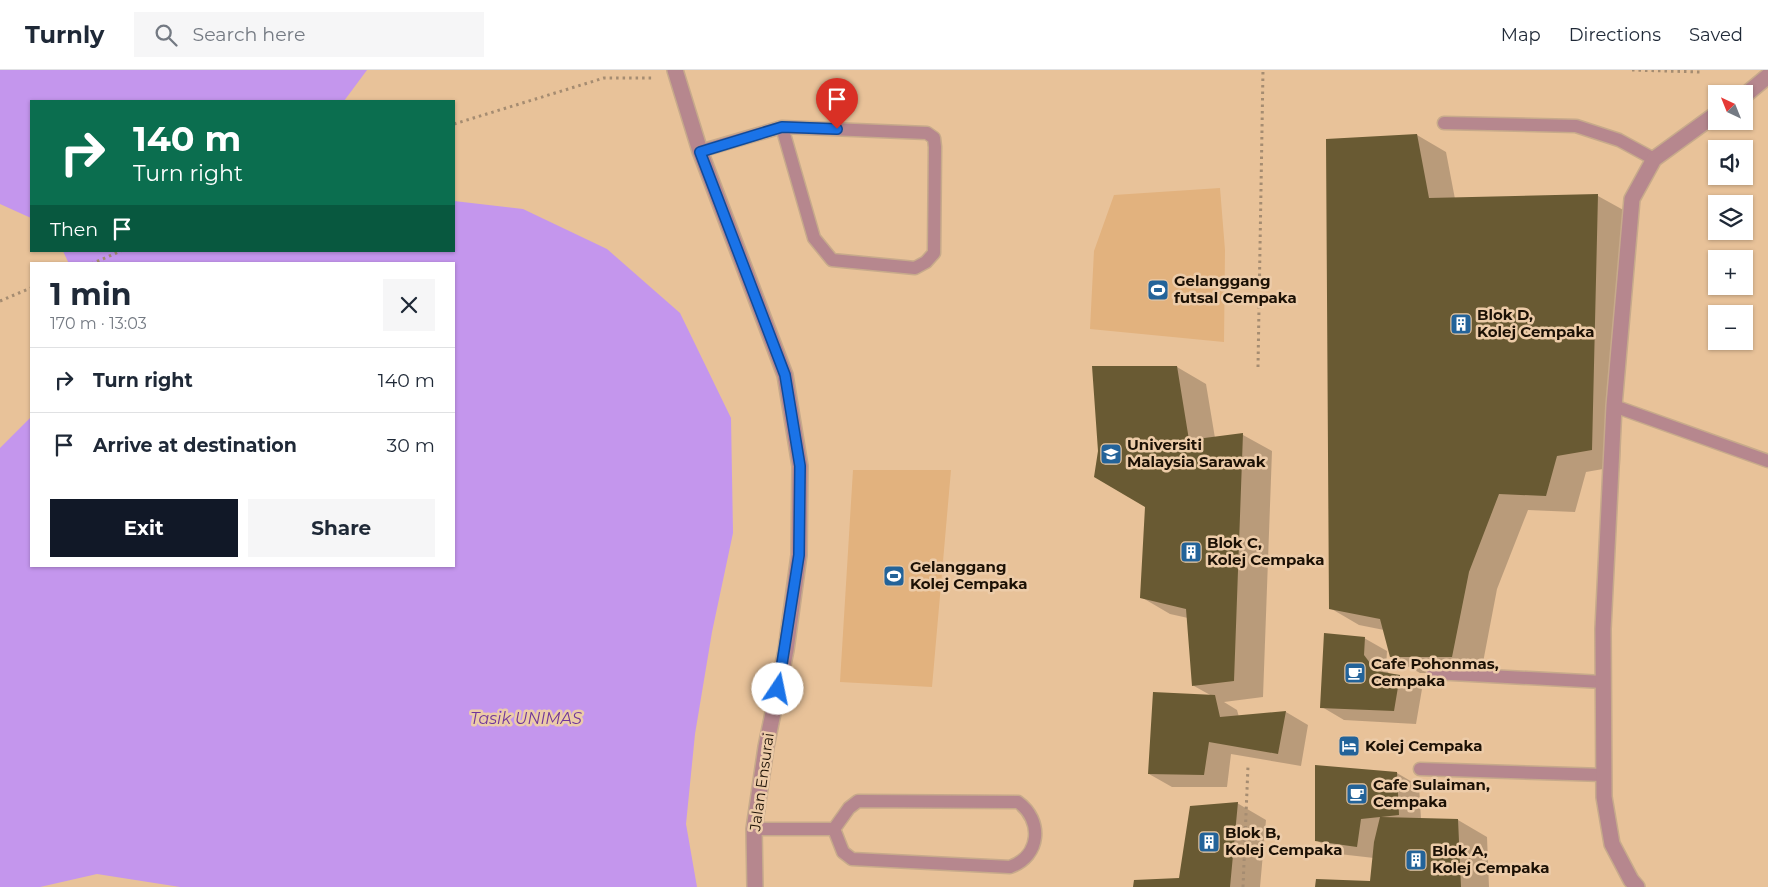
<!DOCTYPE html>
<meta charset="utf-8">
<style>
:root{--surface:#fff;--page:#f6f6f7;--text:#1f2937;--muted:#747a83;--line:#e0e1e3;--accent:#111827}
body{margin:0;font-family:Montserrat,sans-serif;background:var(--page);color:var(--text);height:100vh;display:flex;flex-direction:column;font-size:19px;white-space:nowrap}
*{box-sizing:border-box;margin:0}
p{font-size:16px;color:var(--muted)}
.icon{flex:none;width:28px;height:28px;fill:none;stroke:currentColor;stroke-width:2;stroke-linecap:round;stroke-linejoin:round}
.map{position:relative;flex:1;overflow:hidden}
.panel{position:absolute;left:30px;top:192px;width:425px;height:305px;display:flex;flex-direction:column;background:var(--surface);border-radius:0px;box-shadow:0 1px 4px #0004}
.panel>*{flex:none}
.hud{position:absolute;left:30px;top:30px;width:425px;height:152px;border-radius:0px;box-shadow:0 1px 4px #0004;background:#0b6e4f;color:#fff;overflow:hidden}
.needle{width:32px;rotate:317deg}
.buttons{position:absolute;left:1708px;top:15px;display:grid;gap:10px}
.buttons a{display:grid;place-items:center;width:45px;height:45px;border-radius:0px;background:var(--surface);box-shadow:0 1px 4px #0004;font-size:25px}
.pin{position:absolute;display:grid;place-items:center;width:42px;height:42px;color:#fff;margin:-51px -21px;border-radius:50% 50% 50% 0;rotate:-45deg;box-shadow:0 0 5px #0007}
.pin .icon{rotate:45deg}
.me{position:absolute;width:55px;margin:-28px;rotate:11deg;stroke-linejoin:round;filter:drop-shadow(0 0 4px #0008)}
.turn{display:flex;align-items:center;gap:18px;height:105px;padding:0 20px;font-size:22px}
.turn .icon{width:65px;height:65px;stroke-width:2.5}
.turn b{display:block;font-size:35px;line-height:42px}
.then{display:flex;align-items:center;height:48px;padding:0 20px;background:#0003;gap:10px;font-size:19px}
.round{display:grid;place-items:center;flex:none;width:52px;height:52px;border-radius:0px;background:var(--page)}
.summary{display:flex;align-items:center;justify-content:space-between;height:85px;padding:0 20px}
h1{font-size:30px;font-weight:700;line-height:38px}
.button{display:flex;gap:10px;margin-top:auto;padding:10px 20px}
.button a{flex:1;height:58px;border-radius:0px;background:var(--accent);color:#fff;font-size:20px;font-weight:700;line-height:58px;text-align:center}
.button a+a{background:var(--page);color:var(--text)}
ul{padding:0;list-style:none}
li{display:flex;align-items:center;gap:15px;height:65px;padding:0 20px;border-top:1px solid var(--line)}
li div{flex:1}
li b{display:block;font-size:19px}
li em{font-style:normal}
header{display:flex;align-items:center;gap:30px;box-sizing:border-box;height:70px;padding:0 25px;background:var(--surface);border-bottom:1px solid var(--line)}
header strong{font-size:24px}
nav{display:flex;gap:28px;margin-inline-start:auto;font-size:18px}
.search{width:350px;height:45px;background:var(--page);display:flex;align-items:center;gap:12px;box-sizing:border-box;padding:0 18px;border-radius:0px;color:var(--muted);font-size:19px}
.map>svg:first-child{display:block}
.built{fill:#e8c299;fill-rule:evenodd}
.green{fill:#e2b27e}
.water{fill:#c496ed}
.shadow{fill:#0003}
.building{fill:#695a33}
.lines{fill:none;stroke-linecap:round;stroke-linejoin:round}
.lane-casing{stroke:#c7aa8b;stroke-width:15}
.street-casing{stroke:#c7aa8b;stroke-width:18}
.path{stroke:#a58c71;stroke-width:3;stroke-dasharray:2.5 4;stroke-linecap:butt}
.lane{stroke:#b6878e;stroke-width:12}
.street{stroke:#b6878e;stroke-width:15}
.route-casing{stroke:#114b97;stroke-width:12}
.route{stroke:#1a73e8;stroke-width:9}
.labels{text-anchor:middle;stroke-width:5;stroke-linejoin:round;paint-order:stroke}
.poi-label{font-size:15px;font-weight:bold;fill:#1c1105;stroke:#eccba8;text-anchor:start}
.street-label{font-size:15px;fill:#1c1105;stroke:#eccba8}
.water-label{font-size:16px;font-style:italic;fill:#70369a;stroke:#eccba8}
</style>
<header>
<strong>Turnly</strong>
<div class="search"><svg class="icon" aria-label="search" viewBox="0 0 24 24"><circle cx="10" cy="10" r="6"/><path d="M15 15l6 6"/></svg>Search here</div>
<nav><a>Map</a><a>Directions</a><a>Saved</a></nav>
</header>
<div class="map">
<svg width="1768" height="817" viewBox="0 0 1768 817">
<rect width="100%" height="100%" fill="#eccba8"/>
<!-- built -->
<path class="built" d="M0,0H1768V817H0ZM1716,24H1744V51H1716ZM31,31H454V181H31ZM1716,79H1744V106H1716ZM1716,134H1744V161H1716ZM1716,189H1744V216H1716ZM31,194H454V496H31ZM1716,244H1744V271H1716Z"/>
<!-- green -->
<path class="green" d="M1220,118L1225,180L1224,272L1090,259L1094,181L1114,125Z
M853,400H951L932,617L840,612Z"/>
<!-- water -->
<path class="water" d="M0,0H367L344,31H31V148L0,134Z
M454,131L523,139L607,179L680,243L731,348L733,463L712,562L695,664L686,754L697,817H180L97,804L40,817H0V378L31,347V496H454V194H69L63,181H454Z"/>
<!-- shadow -->
<path class="shadow" d="M1417,65L1446,82L1455,129L1598,126L1627,142L1620,396L1586,402L1575,442L1528,440L1497,519L1481,603H1420L1391,587L1384,560L1359,555L1330,538Z
M1177,297L1206,314L1215,368L1243,365L1272,381L1263,627L1224,632L1237,640L1239,647L1286,642L1308,655L1301,696L1231,684L1227,717H1172L1149,704L1212,626L1194,616L1188,548L1170,544L1141,527Z
M1364,568L1387,581L1386,599L1390,605L1400,606L1422,619L1416,654L1344,650L1322,637Z
M1397,703L1419,716L1421,749L1458,750L1487,767L1489,817H1316L1371,812L1374,788L1339,784L1316,770Z
M1237,733L1266,750L1260,817H1134L1180,810Z"/>
<!-- building -->
<path class="building" d="M1417,64L1429,128L1598,124L1592,380L1557,386L1546,426L1499,424L1469,502L1452,587H1390L1380,549L1329,539L1326,69Z
M1092,296H1177L1189,370L1243,363L1234,611L1192,616L1186,539L1140,528L1145,437L1094,407L1098,381Z
M1324,563L1365,567L1364,585L1376,601L1400,605L1394,641L1320,638Z
M1153,622L1215,625L1220,647L1286,641L1278,684L1209,672L1204,705L1148,704Z
M1315,695L1397,702L1399,745L1381,747L1458,749L1461,817H1315L1316,809L1370,811L1374,772L1380,747L1361,749L1357,777L1315,771Z
M1238,732L1230,817H1133L1134,810L1179,808L1190,736Z"/>
<g class="lines">
<!-- lane casing -->
<g class="lane-casing">
<path id="lane" d="M1444,53L1576,56L1619,70L1654,89
M700,81L782,57L927,63L934,68L935,77L934,183L926,192L915,198L832,190L814,168L782,57
M1614,336L1768,391
M1433,603L1603,612
M1420,699L1604,705
M858,731L1018,732C1043,750 1041,786 1010,797L852,789L843,782L834,759L849,738Z
M754,759H834"/>
</g>
<!-- street casing -->
<g class="street-casing">
<path id="street" d="M675,0L700,81L785,305L800,396L799,485L786,580L766,677L754,759L755,817
M1744,26L1768,6
M1637,817L1631,810L1612,774L1604,727L1603,559L1614,336L1632,129L1654,89L1716,44"/>
</g>
<!-- path -->
<path class="path" d="M1632,0L1700,2
M454,54L604,8H655
M91,194L121,181
M0,231L31,218
M1258,297L1263,0
M1243,817L1248,696"/>
<!-- lane -->
<use href="#lane" class="lane"/>
<!-- street -->
<use href="#street" class="street"/>
</g>
<g class="lines">
<!-- route casing -->
<g class="route-casing">
<path id="route" d="M778,619L799,485L800,396L785,305L700,82L782,57L837,59"/>
</g>
<!-- route -->
<use href="#route" class="route"/>
</g>
<!-- icons -->
<defs>
<g id="stadium-square" transform="scale(1.125)"><rect x="-9" y="-9" width="18" height="18" rx="4" fill="#236399" stroke="#eccba8"/><path d="M0-5a6.5 5 0 1 0 0 10a6.5 5 0 1 0 0-10ZM-3.5-1.8h7v3.6h-7Z" fill="#fff"/></g>
<g id="building-square" transform="scale(1.125)"><rect x="-9" y="-9" width="18" height="18" rx="4" fill="#236399" stroke="#eccba8"/><path d="M-4-6H4V6H1V3H-1V6H-4ZM-2.5-4.3h1.7v1.8h-1.7ZM.8-4.3h1.7v1.8H.8ZM-2.5-1h1.7V.8h-1.7ZM.8-1h1.7V.8H.8Z" fill="#fff"/></g>
<g id="university-square" transform="scale(1.125)"><rect x="-9" y="-9" width="18" height="18" rx="4" fill="#236399" stroke="#eccba8"/><path d="M0-5L7-2L0 1L-7-2ZM-4 1L0 2.5L4 1V4Q0 6-4 4Z" fill="#fff"/></g>
<g id="cafe-square" transform="scale(1.125)"><rect x="-9" y="-9" width="18" height="18" rx="4" fill="#236399" stroke="#eccba8"/><path d="M-5.5-4.5H6V0H3Q3 3.5 0 3.5H-2.5Q-5.5 3.5-5.5 0ZM3-3.2v2h1.7v-2ZM-6 4.5H4V6H-6Z" fill="#fff"/></g>
<g id="hotel-square" transform="scale(1.125)"><rect x="-9" y="-9" width="18" height="18" rx="4" fill="#236399" stroke="#eccba8"/><path d="M-6-4.5h1.5V1H6V5H4.5V3h-9V5H-6ZM-4 0a1.8 1.8 0 1 1 3.6 0ZM.5 0V-2.5h3Q6-2.5 6 0Z" fill="#fff"/></g>
</defs>
<g fill-rule="evenodd">
<use href="#stadium-square" x="1158" y="220"/>
<use href="#building-square" x="1461" y="254"/>
<use href="#university-square" x="1111" y="384"/>
<use href="#building-square" x="1191" y="482"/>
<use href="#stadium-square" x="894" y="506"/>
<use href="#cafe-square" x="1355" y="603"/>
<use href="#hotel-square" x="1349" y="676"/>
<use href="#cafe-square" x="1357" y="724"/>
<use href="#building-square" x="1209" y="772"/>
<use href="#building-square" x="1416" y="790"/>
</g>
<g class="labels">
<!-- poi labels -->
<g class="poi-label">
<text x="1174" y="216">Gelanggang<tspan x="1174" dy="17">futsal Cempaka</tspan></text>
<text x="1477" y="250">Blok D,<tspan x="1477" dy="17">Kolej Cempaka</tspan></text>
<text x="1127" y="380">Universiti<tspan x="1127" dy="17">Malaysia Sarawak</tspan></text>
<text x="1207" y="478">Blok C,<tspan x="1207" dy="17">Kolej Cempaka</tspan></text>
<text x="910" y="502">Gelanggang<tspan x="910" dy="17">Kolej Cempaka</tspan></text>
<text x="1371" y="599">Cafe Pohonmas,<tspan x="1371" dy="17">Cempaka</tspan></text>
<text x="1365" y="681">Kolej Cempaka</text>
<text x="1373" y="720">Cafe Sulaiman,<tspan x="1373" dy="17">Cempaka</tspan></text>
<text x="1225" y="768">Blok B,<tspan x="1225" dy="17">Kolej Cempaka</tspan></text>
<text x="1432" y="786">Blok A,<tspan x="1432" dy="17">Kolej Cempaka</tspan></text>
</g>
<!-- street labels -->
<g class="street-label">
<text transform="translate(762 712) rotate(-82)" y="5">Jalan Ensurai</text>
</g>
<!-- water labels -->
<g class="water-label">
<text x="526" y="654">Tasik UNIMAS</text>
</g>
</g>
</svg>
<div class="buttons">
<a><svg class="needle" viewBox="-14 -14 28 28"><path d="M0-13l5 13h-10z" fill="#e53935"/><path d="M0 13l5-13h-10z" fill="#747a83"/></svg></a>
<a><svg class="icon" aria-label="sound" viewBox="0 0 24 24"><path d="M4 9h4l5-4v14l-5-4H4zM17 9q2 3 0 6"/></svg></a>
<a><svg class="icon" aria-label="layers" viewBox="0 0 24 24"><path d="M12 4l9 5-9 5-9-5zM3 14l9 5 9-5"/></svg></a>
<a>+</a>
<a>−</a>
</div>
<div class="pin" style="left:837px;top:59px;background:#d93025"><svg class="icon" aria-label="arrive" viewBox="0 0 24 24"><path d="M6 21V4h12l-3 4 3 4H6"/></svg></div>
<svg class="me" style="left:778px;top:619px" viewBox="-20 -20 40 40"><circle r="19" fill="#fff"/><path d="M0-13L10 11 0 6-10 11z" fill="#1a73e8"/></svg>
<div class="hud">
<div class="turn"><svg class="icon" aria-label="right" viewBox="0 0 24 24"><path d="M7 20v-9h11M14 6l5 5-5 5"/></svg><div><b>140 m</b>Turn right</div></div>
<div class="then">Then<svg class="icon" aria-label="arrive" viewBox="0 0 24 24"><path d="M6 21V4h12l-3 4 3 4H6"/></svg></div>
</div>
<section class="panel">
<div class="summary"><div><h1>1 min</h1><p>170 m · 13:03</p></div><a class="round"><svg class="icon" aria-label="close" viewBox="0 0 24 24"><path d="M6 6l12 12M18 6L6 18"/></svg></a></div>
<ul>
<li><svg class="icon" aria-label="right" viewBox="0 0 24 24"><path d="M7 20v-9h11M14 6l5 5-5 5"/></svg><div><b>Turn right</b></div><em>140 m</em></li>
<li><svg class="icon" aria-label="arrive" viewBox="0 0 24 24"><path d="M6 21V4h12l-3 4 3 4H6"/></svg><div><b>Arrive at destination</b></div><em>30 m</em></li>
</ul>
<div class="button"><a>Exit</a><a>Share</a></div>
</section>
</div>
